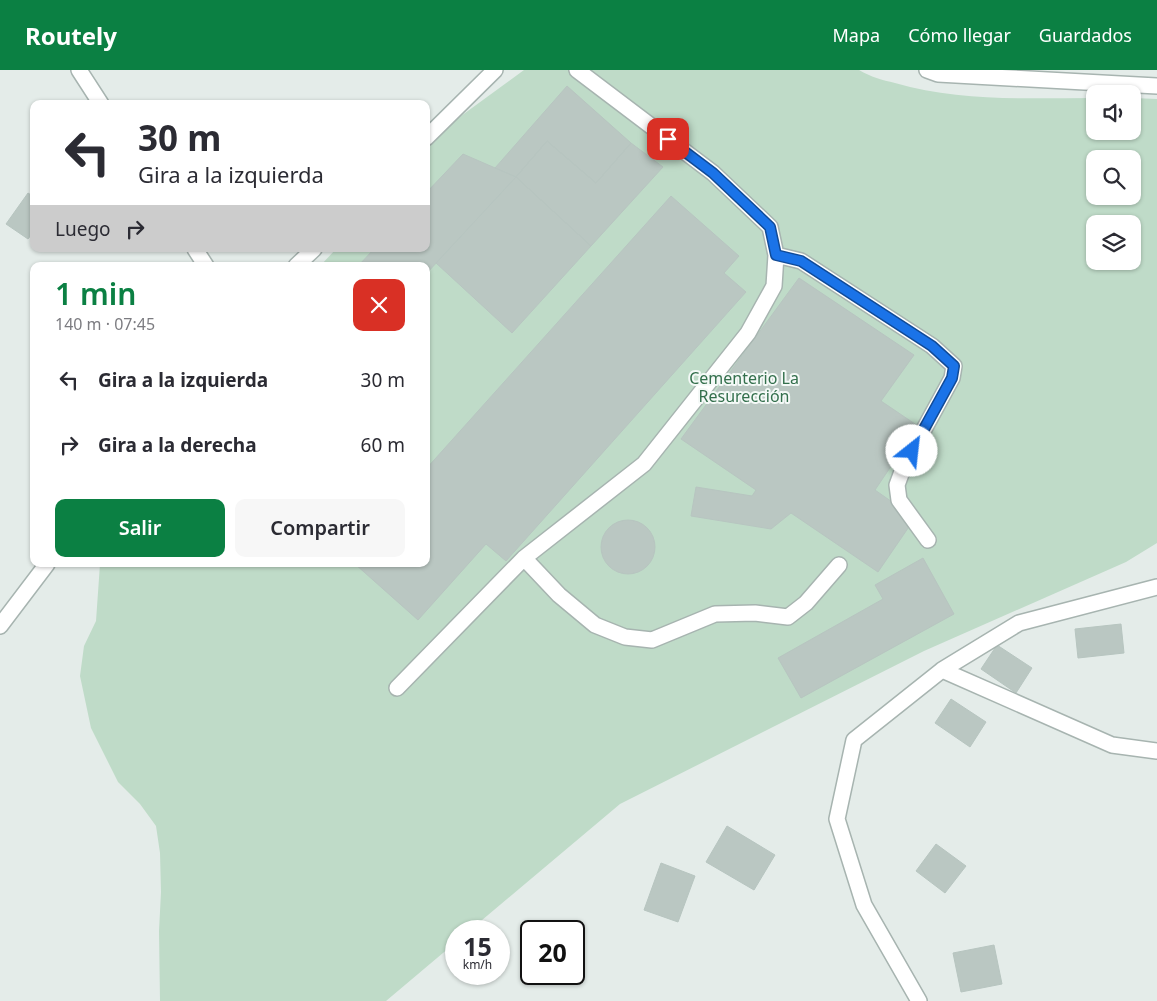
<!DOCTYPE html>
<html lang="es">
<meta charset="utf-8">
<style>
:root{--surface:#fff;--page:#f7f7f7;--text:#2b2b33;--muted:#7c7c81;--accent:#0b8043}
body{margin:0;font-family:"Noto Sans",sans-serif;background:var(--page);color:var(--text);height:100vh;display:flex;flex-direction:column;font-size:19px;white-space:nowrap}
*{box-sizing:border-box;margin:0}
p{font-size:16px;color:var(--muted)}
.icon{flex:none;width:28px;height:28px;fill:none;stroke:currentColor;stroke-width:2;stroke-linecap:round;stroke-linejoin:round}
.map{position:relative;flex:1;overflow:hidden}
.side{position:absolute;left:30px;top:192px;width:400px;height:305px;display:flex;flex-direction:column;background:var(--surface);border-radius:10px;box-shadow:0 1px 4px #0004}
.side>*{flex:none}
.top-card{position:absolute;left:30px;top:30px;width:400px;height:152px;border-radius:10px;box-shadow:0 1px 4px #0004;background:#fff;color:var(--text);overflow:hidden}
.controls{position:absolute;left:1086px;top:15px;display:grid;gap:10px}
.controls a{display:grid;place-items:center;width:55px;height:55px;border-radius:10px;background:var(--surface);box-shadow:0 1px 4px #0004;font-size:25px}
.speed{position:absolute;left:445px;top:850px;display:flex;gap:10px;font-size:25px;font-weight:700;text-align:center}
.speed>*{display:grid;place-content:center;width:65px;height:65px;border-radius:50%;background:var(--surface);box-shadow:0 1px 4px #0004;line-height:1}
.speed small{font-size:12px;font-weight:400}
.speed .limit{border:2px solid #111;border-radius:8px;background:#fff;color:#111}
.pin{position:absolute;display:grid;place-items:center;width:42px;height:42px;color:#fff;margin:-21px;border-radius:10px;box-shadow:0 2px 8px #0006}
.me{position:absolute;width:55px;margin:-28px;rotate:29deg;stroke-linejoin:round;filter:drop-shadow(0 0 4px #0008)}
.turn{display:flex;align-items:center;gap:18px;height:105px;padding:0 25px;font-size:22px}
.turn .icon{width:65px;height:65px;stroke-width:2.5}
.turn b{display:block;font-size:35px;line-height:42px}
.then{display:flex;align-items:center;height:48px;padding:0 25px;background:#0003;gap:10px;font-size:19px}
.round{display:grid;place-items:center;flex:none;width:52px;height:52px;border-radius:10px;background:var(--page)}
.overview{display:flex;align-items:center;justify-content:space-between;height:85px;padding:0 25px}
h1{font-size:30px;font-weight:600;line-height:38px;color:var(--accent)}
.primary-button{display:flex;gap:10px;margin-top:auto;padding:10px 25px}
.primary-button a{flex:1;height:58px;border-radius:10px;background:var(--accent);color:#fff;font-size:20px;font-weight:600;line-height:58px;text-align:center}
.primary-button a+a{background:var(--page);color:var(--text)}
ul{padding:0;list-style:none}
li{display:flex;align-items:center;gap:15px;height:65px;padding:0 25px}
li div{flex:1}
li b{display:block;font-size:19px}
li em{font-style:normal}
header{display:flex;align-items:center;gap:30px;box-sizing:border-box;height:70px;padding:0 25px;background:var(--accent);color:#fff}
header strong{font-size:24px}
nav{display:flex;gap:28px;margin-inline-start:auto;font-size:18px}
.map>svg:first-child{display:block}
.green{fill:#bfdbc8;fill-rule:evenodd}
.building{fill:#bac7c2;stroke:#b7c5c0}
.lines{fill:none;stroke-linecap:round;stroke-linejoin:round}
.minor-casing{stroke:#a7b4b0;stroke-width:18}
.minor{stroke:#fff;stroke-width:15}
.route-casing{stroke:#114b97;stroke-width:12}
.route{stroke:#1a73e8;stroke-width:9}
.labels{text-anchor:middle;stroke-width:4;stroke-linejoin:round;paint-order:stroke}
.park-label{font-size:16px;fill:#336f4c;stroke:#f4f9f7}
</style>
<header>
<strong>Routely</strong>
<nav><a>Mapa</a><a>Cómo llegar</a><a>Guardados</a></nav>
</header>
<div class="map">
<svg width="1157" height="931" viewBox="0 0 1157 931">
<rect width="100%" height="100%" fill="#e4ece9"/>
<!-- green -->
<path class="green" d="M524,0H859C871,7 882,10 895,13C960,32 1029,28 1095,28V61H1132L1133,28L1157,29V473L1126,492L924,581L620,734L469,861H456V872L386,931H160L159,861L161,822L160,783L156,756L140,734L118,712L91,658L80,606L84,576L96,551L100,494H426V196H320L336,179H426V79L450,54ZM1095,89H1132V126H1095ZM1095,154H1132V191H1095Z"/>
<!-- building -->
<path class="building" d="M567,16L631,73L596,113L547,71L516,107L495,98Z
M547,71L596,113L631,73L663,97L591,176L516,107Z
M463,84L516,107L426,204V196H358L374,179H426V123Z
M516,107L591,176L512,263L436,193Z
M28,123L34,127V161L28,169L6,154Z
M671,126L739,186L724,203L746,222L506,491L486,474L418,550L355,494H426V399Z
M799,208L914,285L881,331L918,356L875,420L915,448L878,502L791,443L771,459L691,446L696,417L752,426L756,420L681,369Z
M601 477a27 27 0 1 1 54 0a27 27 0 1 1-54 0Z
M923,488L954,544L801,628L778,588L883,529L875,515Z
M1121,554L1124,583L1078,588L1075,559Z
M997,575L1032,598L1016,623L981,599Z
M951,629L986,652L970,677L935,653Z
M727,756L775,785L754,820L706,792Z
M936,774L966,796L945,823L916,801Z
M661,793L695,806L678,852L644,840Z
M994,875L1002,914L961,922L953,883Z"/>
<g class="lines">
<!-- minor casing -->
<g class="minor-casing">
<path id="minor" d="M79,0L101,34
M927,0L938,4L1157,16
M426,68L495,0
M195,179L206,196
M776,185L801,191L932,276L954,296L952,308L904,396L897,415L899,430L928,470
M296,196L314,179
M524,488L559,525L595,555L625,567L652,570L715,544L755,543L788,547L806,533L839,495
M0,556L47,494
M942,600L1112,675L1157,681
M397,618L524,488L644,394L748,263L774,216L776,185L770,157L713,103L577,0
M919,931L864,835L837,749L854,670L942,600L1019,553L1157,517"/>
</g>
<!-- minor -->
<use href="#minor" class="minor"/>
</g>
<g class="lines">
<!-- route casing -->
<g class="route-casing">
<path id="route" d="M668,69L713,103L770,157L776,185L801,191L932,276L954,296L952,308L912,381"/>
</g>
<!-- route -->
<use href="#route" class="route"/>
</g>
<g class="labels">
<!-- park labels -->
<g class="park-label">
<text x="744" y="314">Cementerio La<tspan x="744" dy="18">Resurección</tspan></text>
</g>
</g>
</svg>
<div class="controls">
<a><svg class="icon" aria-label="sound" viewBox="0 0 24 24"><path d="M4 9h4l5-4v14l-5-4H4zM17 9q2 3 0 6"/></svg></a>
<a><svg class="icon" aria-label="search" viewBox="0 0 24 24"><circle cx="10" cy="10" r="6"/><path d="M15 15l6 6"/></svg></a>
<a><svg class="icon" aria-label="layers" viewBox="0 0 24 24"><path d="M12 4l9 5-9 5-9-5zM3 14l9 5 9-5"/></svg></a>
</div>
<div class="speed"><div>15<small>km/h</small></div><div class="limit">20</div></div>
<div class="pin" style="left:668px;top:69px;background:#d93025"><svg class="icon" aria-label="arrive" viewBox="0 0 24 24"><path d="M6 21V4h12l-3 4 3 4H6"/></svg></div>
<svg class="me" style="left:912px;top:381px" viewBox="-20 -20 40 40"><circle r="19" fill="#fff"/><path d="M0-13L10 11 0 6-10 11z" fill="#1a73e8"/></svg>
<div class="top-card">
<div class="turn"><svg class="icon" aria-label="left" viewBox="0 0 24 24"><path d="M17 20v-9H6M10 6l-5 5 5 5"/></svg><div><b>30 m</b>Gira a la izquierda</div></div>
<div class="then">Luego<svg class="icon" aria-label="right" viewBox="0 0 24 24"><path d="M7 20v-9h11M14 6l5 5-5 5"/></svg></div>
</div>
<section class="side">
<div class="overview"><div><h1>1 min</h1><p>140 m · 07:45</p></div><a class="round" style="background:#d93025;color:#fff"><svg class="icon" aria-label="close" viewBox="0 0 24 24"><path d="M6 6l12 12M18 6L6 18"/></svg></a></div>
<ul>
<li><svg class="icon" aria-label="left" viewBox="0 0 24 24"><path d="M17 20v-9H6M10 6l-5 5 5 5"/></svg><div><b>Gira a la izquierda</b></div><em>30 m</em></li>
<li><svg class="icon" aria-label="right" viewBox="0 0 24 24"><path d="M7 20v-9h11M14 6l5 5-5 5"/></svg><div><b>Gira a la derecha</b></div><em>60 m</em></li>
</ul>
<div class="primary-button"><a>Salir</a><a>Compartir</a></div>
</section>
</div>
